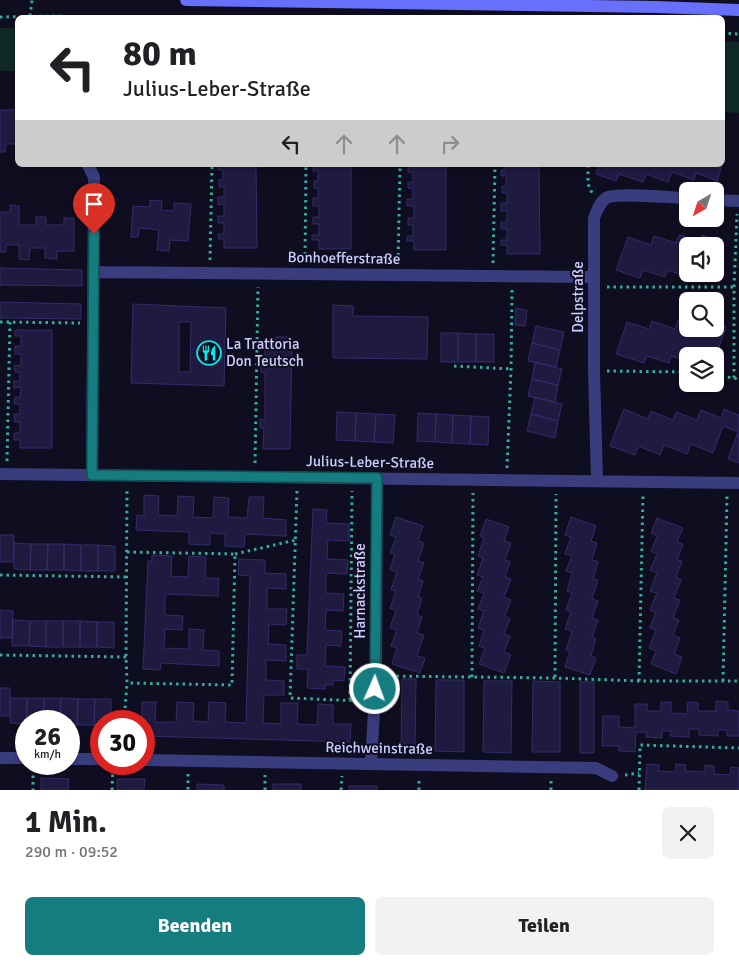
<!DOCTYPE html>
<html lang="de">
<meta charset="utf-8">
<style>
:root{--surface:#fff;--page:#f2f2f2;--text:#202124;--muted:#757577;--accent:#157c80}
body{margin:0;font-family:Signika,sans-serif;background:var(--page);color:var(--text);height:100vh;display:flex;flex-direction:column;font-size:19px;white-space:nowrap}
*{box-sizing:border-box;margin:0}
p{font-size:16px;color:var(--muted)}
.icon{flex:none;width:28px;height:28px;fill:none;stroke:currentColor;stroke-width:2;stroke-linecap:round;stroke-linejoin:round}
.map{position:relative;height:790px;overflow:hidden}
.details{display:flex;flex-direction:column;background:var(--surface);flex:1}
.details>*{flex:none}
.banner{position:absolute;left:15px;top:15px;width:710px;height:152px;border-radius:8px;box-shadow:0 1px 4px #0004;background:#fff;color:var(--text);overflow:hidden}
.needle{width:32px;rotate:219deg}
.fabs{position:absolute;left:679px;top:182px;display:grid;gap:10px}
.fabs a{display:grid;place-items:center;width:45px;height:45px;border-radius:8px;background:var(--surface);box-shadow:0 1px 4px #0004;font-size:25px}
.speed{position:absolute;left:15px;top:710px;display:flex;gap:10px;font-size:25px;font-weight:700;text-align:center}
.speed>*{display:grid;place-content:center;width:65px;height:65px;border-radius:50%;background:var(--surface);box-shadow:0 1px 4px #0004;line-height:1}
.speed small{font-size:12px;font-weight:400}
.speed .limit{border:8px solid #d22;background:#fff;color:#111}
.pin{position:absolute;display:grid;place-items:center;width:42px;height:42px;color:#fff;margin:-51px -21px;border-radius:50% 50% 50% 0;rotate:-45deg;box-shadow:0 0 5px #0007}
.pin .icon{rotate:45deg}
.me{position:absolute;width:55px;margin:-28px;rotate:2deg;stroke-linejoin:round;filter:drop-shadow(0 0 4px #0008)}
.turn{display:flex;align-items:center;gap:18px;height:105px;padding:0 25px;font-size:22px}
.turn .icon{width:65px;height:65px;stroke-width:2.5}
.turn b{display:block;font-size:35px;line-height:42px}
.lanes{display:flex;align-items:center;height:48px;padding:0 25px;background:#0003;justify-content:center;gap:25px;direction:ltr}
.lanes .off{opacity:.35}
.round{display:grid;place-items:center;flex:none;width:52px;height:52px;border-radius:8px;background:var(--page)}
.summary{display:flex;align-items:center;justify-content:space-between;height:85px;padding:0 25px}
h1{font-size:30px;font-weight:700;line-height:38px}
.primary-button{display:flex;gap:10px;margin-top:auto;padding:10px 25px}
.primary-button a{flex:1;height:58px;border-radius:8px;background:var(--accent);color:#fff;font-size:20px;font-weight:700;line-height:58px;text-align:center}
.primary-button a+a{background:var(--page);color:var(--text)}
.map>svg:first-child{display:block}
.green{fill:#102926}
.building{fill:#1e1a40;stroke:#342c6b;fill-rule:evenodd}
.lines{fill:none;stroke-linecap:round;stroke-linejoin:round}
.path{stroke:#31ae9c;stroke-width:3;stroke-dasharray:2.5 4;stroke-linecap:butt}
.street{stroke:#393c7d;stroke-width:12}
.secondary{stroke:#676ffb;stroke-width:12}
.route-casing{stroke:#0e5153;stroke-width:12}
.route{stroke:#157c80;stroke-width:9}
.labels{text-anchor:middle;stroke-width:4;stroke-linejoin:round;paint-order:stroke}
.street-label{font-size:15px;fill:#cfcdfe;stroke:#0f0d20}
.poi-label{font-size:15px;fill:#cfcdfe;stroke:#0f0d20;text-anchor:start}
</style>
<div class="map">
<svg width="739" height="790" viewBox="0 0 739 790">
<rect width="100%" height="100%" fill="#0f0d20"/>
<!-- green -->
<path class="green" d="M0,28H17V71H0Z
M723,41L739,42V113L723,112Z"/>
<!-- building -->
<path class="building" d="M0,110H18V144H6L5,152H0Z
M218,165H256L257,248H224V239H218V234H224V223H218V216H224V204L218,205V197H224V187H219V180H223V170H218Z
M313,165H351V249H319V240H312V235H319V224H313V217H319V206H313V198H318V188H314V181H318V171H313Z
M408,165H446V250H414V241H407V236H413V225H408V218H414V206H407V199H413V189L408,188V182H413V172H408Z
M505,165H539L540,254H507V245H501V240H507V229H501V222H507V211H501V203H507V193H502V186H506V176H501V170H505Z
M599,165H722L717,181L696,173L694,180L672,172L668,182L646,174L643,182L619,174L616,181L596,174Z
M150,200L162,201L161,210L174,211V203L191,204L188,241L170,240L169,251L157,250L159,230L139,228L138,237H131L133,206L150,207Z
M10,205L19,206V225H36V217H46V225H64V218H74V251H57V259L45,258V248H30L29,260L19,259V245H6V252H0V212H10Z
M679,235L700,242L702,235L723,243L715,267V246H688V274H689L688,277L667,270L665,277L643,270L640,278L616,270L628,237L651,245L654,236L676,243Z
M0,268L82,270V286L0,285Z
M0,302L81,304V319L0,318Z
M133,304L226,308L224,386L131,383ZM179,322H191L190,372H179Z
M333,305L353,306V316L428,317L427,359L333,358Z
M516,308L527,310L525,326L515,325Z
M679,319L688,322V329H715V324L726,327L715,358V356H697L693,355V356H688V362L671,356L669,363L647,356L644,363L616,354L627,322L649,329L652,321L675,329Z
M536,326L564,332L560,350L532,343Z
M15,330H52V448H20V440H14V433H20V422H15L14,414H20V404H14L15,397H20L21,387L14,388V381H20V372H15L14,365L21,366V354H15V346H21V336H15Z
M441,333H458V362H441Z
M458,333L476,334V362H458Z
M476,334H494V362H476Z
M276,337H292L290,449H263L264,428H260V419L265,420V373L261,372V365L265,366V345H276Z
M532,343L560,350L556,367L528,361Z
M535,362L562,369L558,385L532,379Z
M532,379L558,385L555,402L528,396Z
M535,397L562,404L558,421L531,414Z
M624,409L648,419L651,411L673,420L676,412L697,420L701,410L721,418L724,409L739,415V463L728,459L738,432L723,426L713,453L691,444L687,454L664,445L660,455L638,446L635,455L610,446Z
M337,412L356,413L355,441L336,440Z
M356,413L376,414L374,442L355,441Z
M418,413L436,414L435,442L417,441Z
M376,414L395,415L393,443L374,442Z
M436,414L453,415L452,443L435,442Z
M531,414L558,421L555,438L527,431Z
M453,415L471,416L470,444L452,443Z
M471,416L489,417L488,445L470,444Z
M144,495L159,496L158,515L177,516L178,496L194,497L193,517L213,518L214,497L229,498L228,517L247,518L249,497H264L263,518L286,520V536L245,534L244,547L225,546V534L210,533V545L189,544V532L136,530L137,515L144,516Z
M313,509L327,510L326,523L349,524V541L328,540L327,559L348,560L347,574L326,573V593L344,594L343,611L326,610L325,630L342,631L341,646L326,645L325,666L345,667L344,681L333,680V685H325V689L307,688L308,669H297V655H307Z
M396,517L423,526L418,541L424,543L418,561L424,563L418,579L423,581L418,597L422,598L417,615L422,617L417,633L424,635L417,656L425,658L420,673L392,664L397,648L391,646L397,630L390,628L396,610L390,608L396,591L391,590L397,572L390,569L395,554L390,553L396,537L390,535Z
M571,517L596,526L591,541L597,543L592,560L598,562L593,579L598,580L592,599L598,601L592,618L598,620L592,637L596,639L591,656L596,658L590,675L565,667L570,651L566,650L572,631L565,629L571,612L566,610L572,593L567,591L572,573L566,571L572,556L565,554L571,537L565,535Z
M657,518L683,528L677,542L683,544L677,560L682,561L676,577L681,580L674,598L680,600L673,618L679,620L673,635L680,638L674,654L682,657L676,674L651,664L656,651L649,648L656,630L650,628L656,612L650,610L657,593L650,591L657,573L650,570L657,554L651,551L657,536L651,533Z
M486,519L509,527L504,541L511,543L505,560L510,562L505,577L511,579L504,597L511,600L505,616L510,619L504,634L510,636L504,652L511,655L504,673L479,664L485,648L479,646L484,630L478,628L484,611L478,609L484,593L477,591L483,577L477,575L483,558L478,556L484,538L480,536Z
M0,535H14L13,562H0Z
M14,543L31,544L30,570L14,569Z
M31,544H48L47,570H30Z
M48,544H64V570H47Z
M64,544L81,545V571L64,570Z
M81,545H98V571H81Z
M98,545L115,546V571H98Z
M152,555L172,556L171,576L188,577L189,556L206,557L205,578H219L218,596L165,594V615L183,616L182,630L165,629L164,648L189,649V629L204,630L203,650L219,651V666L161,663L160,670L143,669L148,561H152Z
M239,559L265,560V573L286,574V589L267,588V609H287L286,625L269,624L268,644L286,645V661L266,660V680L284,681V695H264L263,723L281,724V703H298L297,724L317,725L318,704L333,705V724H351L350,742L144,736V721H135V720H142V702H156L155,722H176L177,702L194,703L193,721L208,722L209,702L226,703L225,722L246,723L250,576L238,575Z
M0,610L13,611L12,638H0Z
M13,620L30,621L29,646H12Z
M30,621H46V647L29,646Z
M46,621H63V647H46Z
M63,621H80V647H63Z
M80,621L97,622V647H80Z
M97,622H114V648L97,647Z
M402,679H416L415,751H401Z
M436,680H464V752L435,751Z
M484,681H512L511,753L483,752Z
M533,681L560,682V752H532Z
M580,682H594V753H580Z
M0,688H10V716H0Z
M10,698H27L26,724L10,723Z
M27,698H44V721H27Z
M44,698H61L60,721H44Z
M61,698L78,699L77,725H69V721H60Z
M78,699H95L94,725H77Z
M95,699H111V721H101V725H94Z
M716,701L728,702V710L739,711V736H727V730H718V736L699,735V729H689V737L670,736L671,731H662V738L646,737V732H636L635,752L619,751V746H602L603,716H619V727L635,728V704H647V711H661V702H671V713L687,714L688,702L698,703V711H716Z
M647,764L659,765L658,771L675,772L676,764L686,765L685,771L705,772V765L714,766V774L730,775L731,767L739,768V790H645Z
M41,778L69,779L68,790H41Z
M117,779H145L144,790H117Z
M197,784L224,785V790H197Z
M273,784H301V790H273Z
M349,786H377V790H349Z"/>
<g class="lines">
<!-- path -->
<path class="path" d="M30,16L32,0
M0,17L61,16L74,18
M722,33L739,34
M588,165V184L592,193
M210,260L212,165
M305,261L306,165
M398,262L400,165
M493,263L495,165
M607,287H734
M0,322L80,323
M454,366L511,369
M607,371L688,372
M715,375L739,379
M734,378V287L737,214
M7,461L10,322
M255,463L258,287
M507,468L511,369L512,289
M297,491L290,698L361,701
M127,552L235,554L232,685L127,683
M235,554L296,540
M0,575L127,577
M0,655L126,657
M390,676L555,678L639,681H739
M472,677L473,493
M555,677L556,494
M639,681L643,495
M723,681L727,496
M350,700L352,491
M124,721L127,683L126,657L127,490
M33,769V790
M188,774V790
M625,775L639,773
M112,790L113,767
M265,790V775
M341,790L342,776
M419,790V778
M551,790V781
M639,790L640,745L739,748"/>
<!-- street -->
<path class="street" d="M88,165L94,177L92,475
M715,200L739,201
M94,272L594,277
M0,474L739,483
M597,481L594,371V218C597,211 599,203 606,198C615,192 673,198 688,198
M0,758H26
M69,759H101
M144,760L596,768L612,776
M371,764L376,676L377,478"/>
<!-- secondary -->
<path class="secondary" d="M186,0L656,7L739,10"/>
</g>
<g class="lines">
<!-- route casing -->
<g class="route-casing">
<path id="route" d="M94,234L92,475L377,478L375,689"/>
</g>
<!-- route -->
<use href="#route" class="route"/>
</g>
<!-- icons -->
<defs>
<g id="restaurant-ring" transform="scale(1.25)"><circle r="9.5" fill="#0f0d20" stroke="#07ebf0" stroke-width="1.5"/><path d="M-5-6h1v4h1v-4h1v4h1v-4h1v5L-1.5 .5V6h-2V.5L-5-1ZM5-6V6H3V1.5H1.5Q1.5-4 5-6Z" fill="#07ebf0"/></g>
</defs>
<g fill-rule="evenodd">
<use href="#restaurant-ring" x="209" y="353"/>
</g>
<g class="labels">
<!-- street labels -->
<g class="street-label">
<text transform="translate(344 258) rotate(1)" y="5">Bonhoefferstraße</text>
<text transform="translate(578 297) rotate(-90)" y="5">Delpstraße</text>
<text transform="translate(370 462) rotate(1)" y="5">Julius-Leber-Straße</text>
<text transform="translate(360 591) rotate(-90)" y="5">Harnackstraße</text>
<text transform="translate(379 748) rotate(1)" y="5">Reichweinstraße</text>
</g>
<!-- poi labels -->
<g class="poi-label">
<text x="226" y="349">La Trattoria<tspan x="226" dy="17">Don Teutsch</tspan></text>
</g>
</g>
</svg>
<div class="fabs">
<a><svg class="needle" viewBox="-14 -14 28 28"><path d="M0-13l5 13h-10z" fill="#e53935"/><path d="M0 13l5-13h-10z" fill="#757577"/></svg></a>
<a><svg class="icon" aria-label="sound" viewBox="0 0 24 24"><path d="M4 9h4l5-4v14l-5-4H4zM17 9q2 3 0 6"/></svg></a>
<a><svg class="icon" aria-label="search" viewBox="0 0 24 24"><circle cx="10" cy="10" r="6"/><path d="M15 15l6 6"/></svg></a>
<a><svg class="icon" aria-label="layers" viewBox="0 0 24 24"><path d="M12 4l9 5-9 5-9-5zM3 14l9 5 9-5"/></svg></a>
</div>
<div class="speed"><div>26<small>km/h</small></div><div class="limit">30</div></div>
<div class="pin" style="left:94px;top:234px;background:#d93025"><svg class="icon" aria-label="arrive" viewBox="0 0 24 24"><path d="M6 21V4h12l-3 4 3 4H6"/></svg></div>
<svg class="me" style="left:375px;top:689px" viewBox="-20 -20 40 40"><circle r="17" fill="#157c80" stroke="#fff" stroke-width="3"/><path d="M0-11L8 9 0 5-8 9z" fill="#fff"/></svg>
<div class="banner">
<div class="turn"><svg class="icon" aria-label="left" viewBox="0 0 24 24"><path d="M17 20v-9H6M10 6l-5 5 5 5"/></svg><div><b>80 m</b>Julius-Leber-Straße</div></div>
<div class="lanes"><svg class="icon" aria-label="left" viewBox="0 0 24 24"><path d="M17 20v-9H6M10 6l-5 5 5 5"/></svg><svg class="icon off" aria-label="ahead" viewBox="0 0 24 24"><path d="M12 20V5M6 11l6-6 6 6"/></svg><svg class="icon off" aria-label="ahead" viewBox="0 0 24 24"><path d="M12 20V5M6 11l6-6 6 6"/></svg><svg class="icon off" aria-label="right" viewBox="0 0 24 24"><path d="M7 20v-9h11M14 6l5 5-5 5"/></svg></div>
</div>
</div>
<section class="details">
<div class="summary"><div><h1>1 Min.</h1><p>290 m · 09:52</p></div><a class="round"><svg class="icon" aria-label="close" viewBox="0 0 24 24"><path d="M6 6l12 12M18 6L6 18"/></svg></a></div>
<div class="primary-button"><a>Beenden</a><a>Teilen</a></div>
</section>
